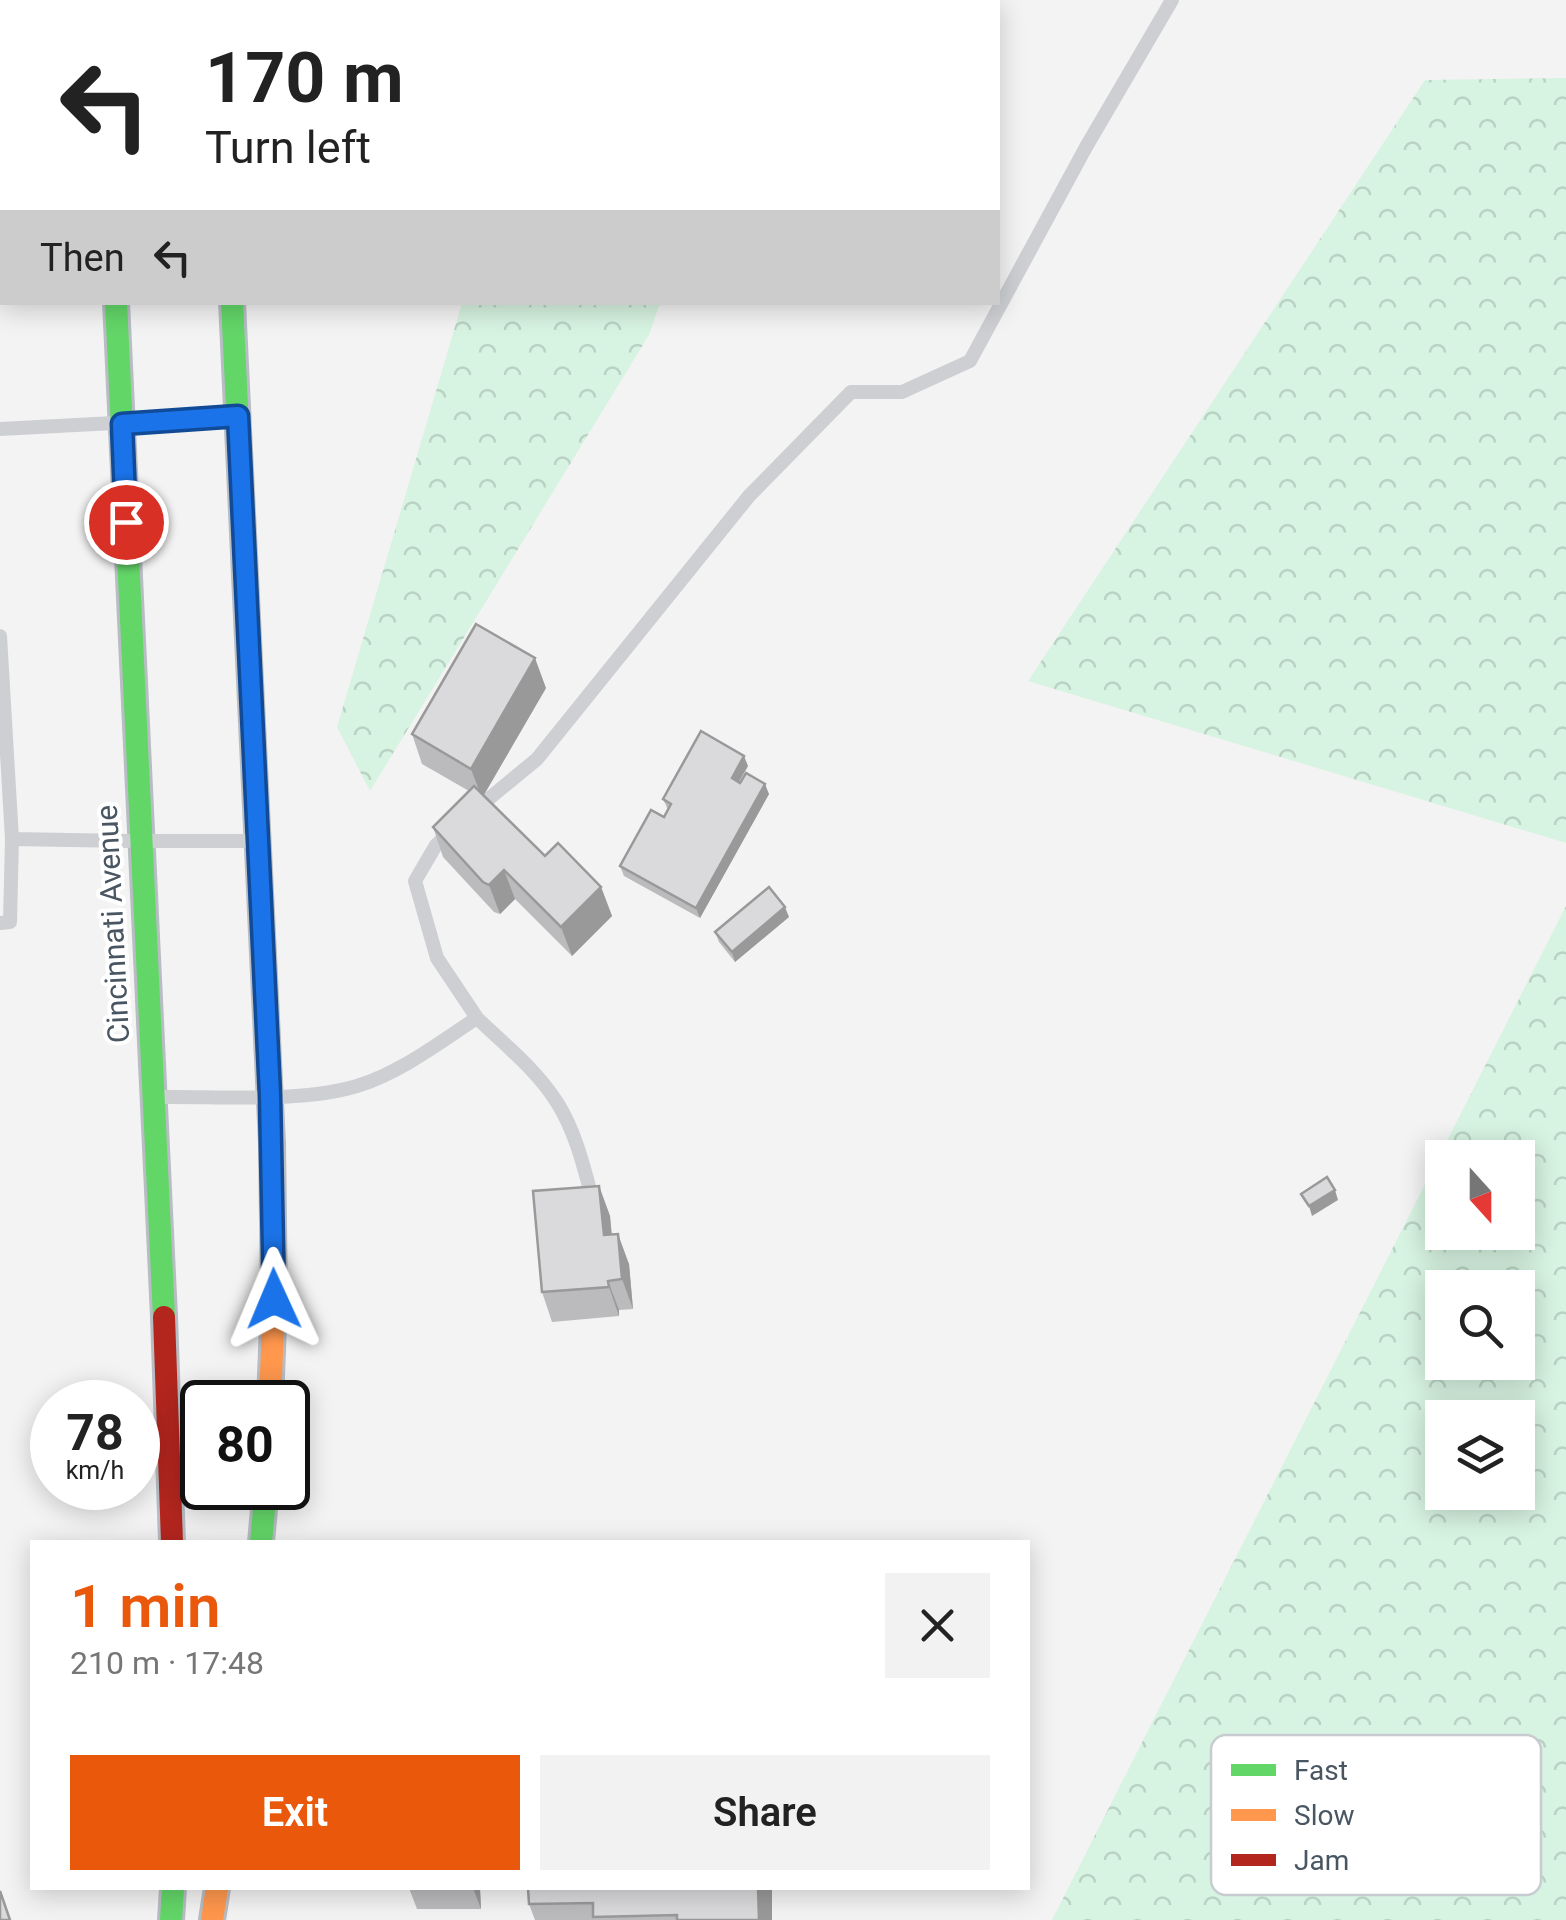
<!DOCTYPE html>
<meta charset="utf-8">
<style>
:root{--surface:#fff;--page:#f2f2f2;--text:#222;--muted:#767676;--accent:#ea580c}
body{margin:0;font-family:Roboto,sans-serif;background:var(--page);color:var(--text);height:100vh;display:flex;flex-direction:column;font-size:38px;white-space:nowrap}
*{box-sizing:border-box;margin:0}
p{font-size:32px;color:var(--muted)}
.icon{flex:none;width:55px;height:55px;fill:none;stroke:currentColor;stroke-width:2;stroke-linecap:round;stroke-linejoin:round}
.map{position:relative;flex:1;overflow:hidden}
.details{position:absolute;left:30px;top:1540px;width:1000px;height:350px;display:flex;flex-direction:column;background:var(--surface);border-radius:0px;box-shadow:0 5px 25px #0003}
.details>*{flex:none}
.banner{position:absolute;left:0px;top:0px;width:1000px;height:305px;box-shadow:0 5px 25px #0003;background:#fff;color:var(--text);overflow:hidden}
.needle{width:65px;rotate:159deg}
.controls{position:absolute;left:1425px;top:1140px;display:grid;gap:20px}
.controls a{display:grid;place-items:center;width:110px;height:110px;border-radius:0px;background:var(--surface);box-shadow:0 5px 25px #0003;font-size:50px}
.speed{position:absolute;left:30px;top:1380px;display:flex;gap:20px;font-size:50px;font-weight:700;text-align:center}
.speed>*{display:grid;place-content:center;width:130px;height:130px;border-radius:50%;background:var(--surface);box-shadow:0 5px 25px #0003;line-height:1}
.speed small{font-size:25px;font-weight:400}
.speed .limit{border:5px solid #111;border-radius:15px;background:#fff;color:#111}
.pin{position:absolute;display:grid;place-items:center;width:85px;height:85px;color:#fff;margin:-42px;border:5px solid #fff;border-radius:50%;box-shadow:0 2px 10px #0007}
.me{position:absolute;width:110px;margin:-55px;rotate:359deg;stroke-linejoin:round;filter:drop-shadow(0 0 8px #0008)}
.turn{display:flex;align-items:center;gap:35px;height:210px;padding:0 40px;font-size:45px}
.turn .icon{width:130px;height:130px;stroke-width:2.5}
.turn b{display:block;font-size:70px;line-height:85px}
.then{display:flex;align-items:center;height:95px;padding:0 40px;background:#0003;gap:20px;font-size:38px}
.round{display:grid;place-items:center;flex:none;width:105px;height:105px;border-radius:0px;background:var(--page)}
.overview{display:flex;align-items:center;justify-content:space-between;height:170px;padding:0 40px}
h1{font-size:60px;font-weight:600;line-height:75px;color:var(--accent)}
.primary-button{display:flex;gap:20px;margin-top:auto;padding:20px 40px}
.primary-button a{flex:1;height:115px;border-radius:0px;background:var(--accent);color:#fff;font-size:40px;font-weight:600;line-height:115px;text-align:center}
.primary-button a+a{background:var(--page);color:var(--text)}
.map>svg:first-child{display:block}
.forest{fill:url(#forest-crowns);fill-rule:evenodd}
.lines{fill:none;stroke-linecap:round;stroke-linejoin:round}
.fast-casing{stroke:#b8bdc3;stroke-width:28}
.slow-casing{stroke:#b8bdc3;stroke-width:28}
.jam-casing{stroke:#b8bdc3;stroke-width:28}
.lane{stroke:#cdcfd2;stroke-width:14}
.street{stroke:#cdcfd2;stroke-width:28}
.fast{stroke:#63d668;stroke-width:22}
.slow{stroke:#ff974d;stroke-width:22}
.jam{stroke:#b3261e;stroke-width:22}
.wall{fill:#bbbbbd}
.shaded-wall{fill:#99999a}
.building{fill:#dadadc;stroke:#99999a;stroke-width:2.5}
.route-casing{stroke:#114b97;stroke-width:25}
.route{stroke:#1a73e8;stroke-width:18}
.labels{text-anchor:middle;stroke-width:8;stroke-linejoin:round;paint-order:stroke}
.street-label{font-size:30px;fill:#495662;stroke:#fff}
.key{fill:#fff;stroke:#c8ccd0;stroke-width:2.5}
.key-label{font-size:28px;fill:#495662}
</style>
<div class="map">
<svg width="1566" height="1920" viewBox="0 0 1566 1920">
<defs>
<pattern id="forest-crowns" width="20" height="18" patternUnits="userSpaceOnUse" patternTransform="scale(2.5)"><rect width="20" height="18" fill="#d7f3e1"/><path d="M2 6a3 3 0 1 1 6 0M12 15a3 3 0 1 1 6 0" fill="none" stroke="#bad2c4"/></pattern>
</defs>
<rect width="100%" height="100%" fill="#f4f3f3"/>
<!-- forest -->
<path class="forest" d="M1566,78V843L1028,681L1425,80Z
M462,303H660L649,335L370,791L337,727Z
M1566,906V1920H1052ZM1442,1158H1518V1232H1442ZM1442,1288H1518V1362H1442ZM1442,1418H1518V1492H1442Z"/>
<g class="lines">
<!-- fast casing -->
<g class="fast-casing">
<path id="fast" d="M99,0V2
M216,0V2
M116,302L164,1317
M232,302L272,1144
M261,1542L266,1488
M171,1920L173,1888"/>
</g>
<!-- slow casing -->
<g class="slow-casing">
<path id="slow" d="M270,1402L274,1299L272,1144
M212,1920L217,1888"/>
</g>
<!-- jam casing -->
<g class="jam-casing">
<path id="jam" d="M164,1317L172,1542"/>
</g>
<!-- lane -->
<path class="lane" d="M0,78H2
M0,429L228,417
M0,636L12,839
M474,811L537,759L749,496L851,392H902L970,361L1086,147L1172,0
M451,831L436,845L415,881L437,958L477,1018
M150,841H248
M0,923L10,922L12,839L128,841
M159,1097C219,1096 300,1103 357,1086C400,1073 440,1042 477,1018C505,1045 538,1071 558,1104C576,1133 584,1168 593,1201"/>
<!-- street -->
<path class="street" d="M8,0V2"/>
<!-- fast -->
<use href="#fast" class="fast"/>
<!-- slow -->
<use href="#slow" class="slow"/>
<!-- jam -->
<use href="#jam" class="jam"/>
</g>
<!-- wall -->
<path class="wall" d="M546,688L484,795L545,856L601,887L612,916L572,956L515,899L500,914L494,912L443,857L433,827L469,791L422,764L412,734Z
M748,766L739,782L769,794L700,918L624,876L620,866L664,817L668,810L663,799Z
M789,917L735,962L719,942L715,932Z
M599,1186L610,1216L612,1235L629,1264L633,1309L619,1310V1316L552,1322L542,1292Z
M409,1888H480L481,1909H417Z
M528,1888L772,1920H535L529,1904Z"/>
<!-- shaded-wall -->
<path class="shaded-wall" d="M535,658L546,688L482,798L471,769Z
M744,756L748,766L735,788L732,778Z
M765,784L769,794L700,918L696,908Z
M504,870L515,899L500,914L489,885Z
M601,887L612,916L572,956L561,927Z
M785,907L789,917L735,962L732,952Z
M599,1186L610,1216L614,1265L604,1235Z
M1335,1190L1338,1200L1312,1216L1309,1206Z
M618,1234L629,1264L633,1309L622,1279Z
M608,1281L619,1310V1316L609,1287Z
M473,1888H480L481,1909Z
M758,1888H772V1920H759Z"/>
<!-- building -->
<path class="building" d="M476,624L535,658L471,769L412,734Z
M701,731L744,756L732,778L740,783L746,773L765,784L696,908L620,866L651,810L664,817L671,804L663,799Z
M474,786L545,856L558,843L601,887L561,927L504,870L489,885L483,882L433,827Z
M769,887L785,907L732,952L715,932Z
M1327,1177L1335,1190L1309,1206L1301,1194Z
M599,1186L604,1235L618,1234L622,1279L608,1281L609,1287L542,1292L533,1191Z
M528,1888H758L759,1920H677V1915L593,1917V1903L529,1904Z
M0,1891L10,1920H0Z"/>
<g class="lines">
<!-- route casing -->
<g class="route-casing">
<path id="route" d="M126,522L122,424L238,416L270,1095L274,1299"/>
</g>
<!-- route -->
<use href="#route" class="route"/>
</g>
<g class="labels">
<!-- street labels -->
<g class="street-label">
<text transform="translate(113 924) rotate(-93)" y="10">Cincinnati Avenue</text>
</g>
</g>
<!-- legend -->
<rect x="1211" y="1735" width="330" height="160" rx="15" class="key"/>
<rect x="1231" y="1764" width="45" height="12" fill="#63d668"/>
<rect x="1231" y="1809" width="45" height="12" fill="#ff974d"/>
<rect x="1231" y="1854" width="45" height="12" fill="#b3261e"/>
<g class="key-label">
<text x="1294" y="1780">Fast</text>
<text x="1294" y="1825">Slow</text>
<text x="1294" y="1870">Jam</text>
</g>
</svg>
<div class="controls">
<a><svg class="needle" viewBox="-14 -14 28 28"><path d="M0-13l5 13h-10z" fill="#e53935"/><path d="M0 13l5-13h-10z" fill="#767676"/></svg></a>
<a><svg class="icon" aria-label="search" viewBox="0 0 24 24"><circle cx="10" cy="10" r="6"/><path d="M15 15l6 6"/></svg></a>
<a><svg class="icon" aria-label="layers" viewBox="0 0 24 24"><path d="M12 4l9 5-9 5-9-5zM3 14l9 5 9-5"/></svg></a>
</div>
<div class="speed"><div>78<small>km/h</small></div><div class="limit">80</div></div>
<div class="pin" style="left:126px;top:522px;background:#d93025"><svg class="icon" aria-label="arrive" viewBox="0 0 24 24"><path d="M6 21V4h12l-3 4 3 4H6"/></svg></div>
<svg class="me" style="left:274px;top:1299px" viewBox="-20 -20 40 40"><path d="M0-17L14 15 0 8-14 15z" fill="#1a73e8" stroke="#fff" stroke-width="4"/></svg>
<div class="banner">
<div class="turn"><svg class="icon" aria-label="left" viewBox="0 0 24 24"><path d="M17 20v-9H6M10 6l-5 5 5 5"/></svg><div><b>170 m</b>Turn left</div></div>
<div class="then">Then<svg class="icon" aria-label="left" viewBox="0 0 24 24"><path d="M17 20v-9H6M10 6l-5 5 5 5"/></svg></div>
</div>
<section class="details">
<div class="overview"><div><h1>1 min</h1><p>210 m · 17:48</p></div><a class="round"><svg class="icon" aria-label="close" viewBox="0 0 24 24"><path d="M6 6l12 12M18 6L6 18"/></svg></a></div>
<div class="primary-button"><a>Exit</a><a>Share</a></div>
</section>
</div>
